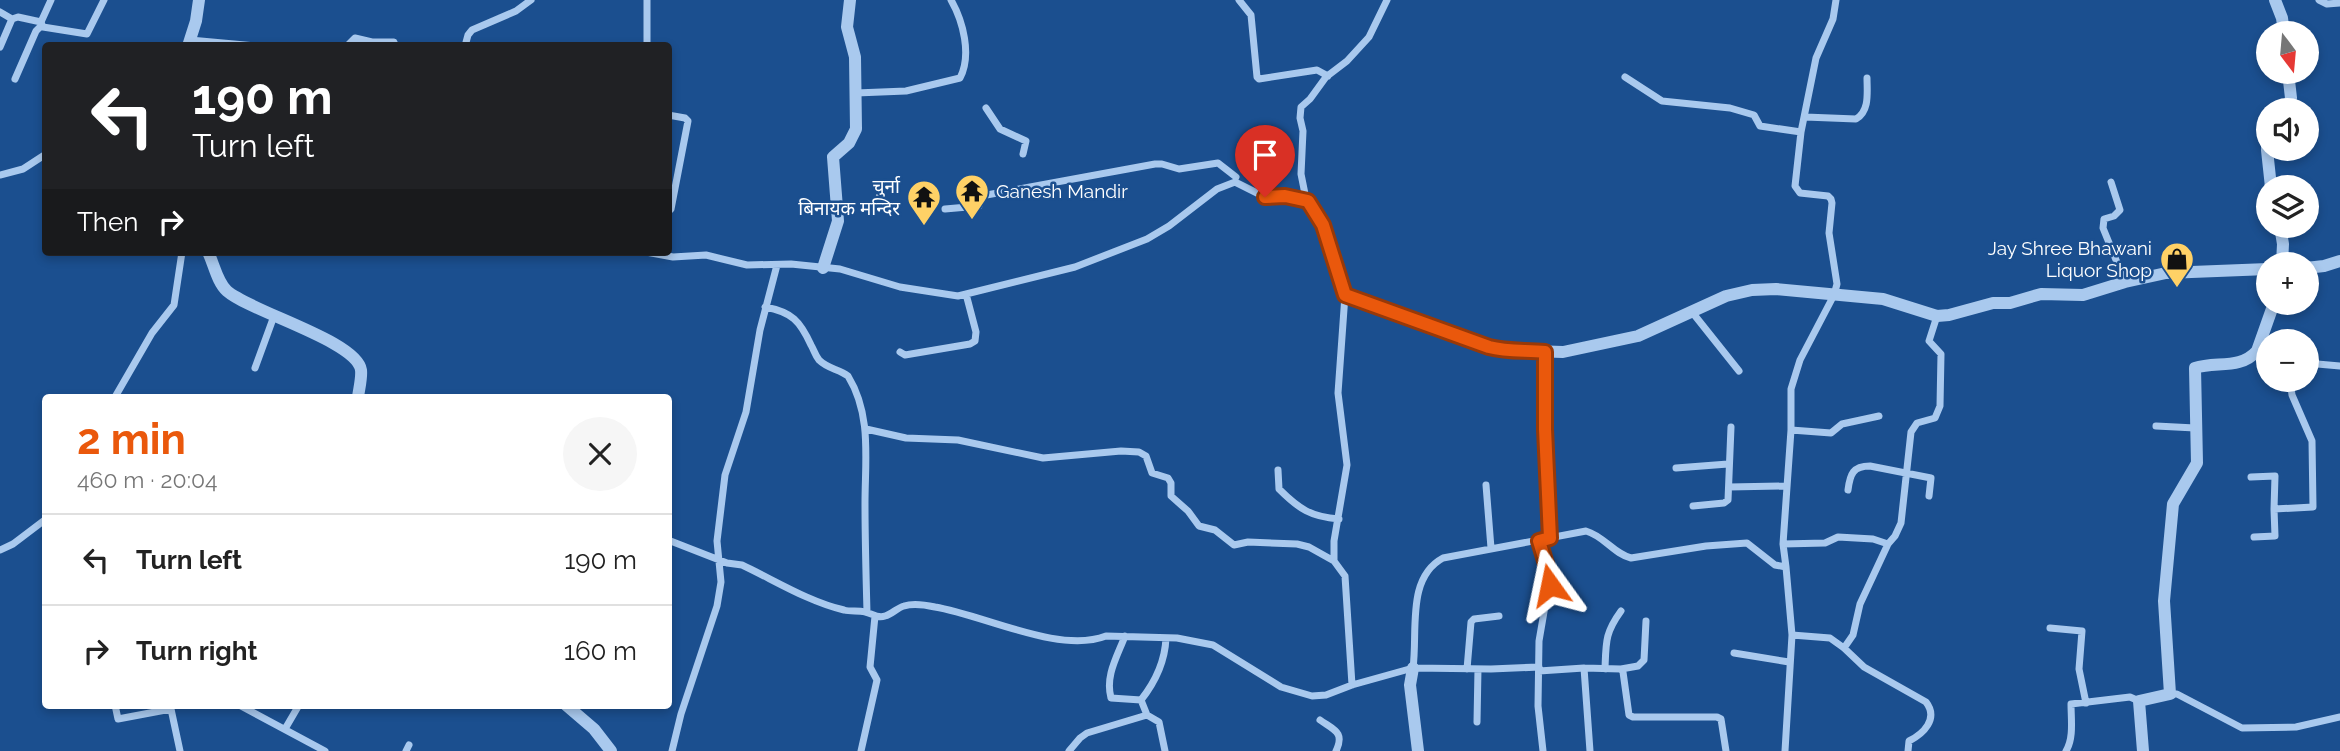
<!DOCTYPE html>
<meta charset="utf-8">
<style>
:root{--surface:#fff;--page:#f6f6f6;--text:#222;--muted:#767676;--line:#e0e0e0;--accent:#ea580c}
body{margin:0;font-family:Raleway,"Noto Sans Devanagari",sans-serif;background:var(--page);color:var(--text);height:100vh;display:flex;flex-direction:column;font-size:26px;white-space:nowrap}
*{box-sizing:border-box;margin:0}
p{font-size:23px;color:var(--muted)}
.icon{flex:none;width:38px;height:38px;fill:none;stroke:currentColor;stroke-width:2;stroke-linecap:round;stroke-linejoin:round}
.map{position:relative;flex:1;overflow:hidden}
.sheet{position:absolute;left:42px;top:394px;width:630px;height:315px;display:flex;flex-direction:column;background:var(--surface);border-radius:7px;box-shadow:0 4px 10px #0003}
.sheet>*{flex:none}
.hud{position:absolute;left:42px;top:42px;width:630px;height:214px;border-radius:7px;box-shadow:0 4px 10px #0003;background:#202124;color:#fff;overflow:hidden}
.needle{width:46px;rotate:164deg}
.fabs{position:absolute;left:2256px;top:21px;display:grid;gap:14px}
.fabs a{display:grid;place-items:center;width:63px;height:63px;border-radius:50%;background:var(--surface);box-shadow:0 4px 10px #0003;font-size:35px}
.pin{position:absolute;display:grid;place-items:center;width:60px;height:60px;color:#fff;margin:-72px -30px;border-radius:50% 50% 50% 0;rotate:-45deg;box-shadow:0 0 7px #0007}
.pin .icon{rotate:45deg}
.me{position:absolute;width:77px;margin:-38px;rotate:348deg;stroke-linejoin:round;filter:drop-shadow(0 0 5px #0008)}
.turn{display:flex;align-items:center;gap:24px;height:147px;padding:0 35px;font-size:32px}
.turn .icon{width:91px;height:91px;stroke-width:2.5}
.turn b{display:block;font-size:49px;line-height:60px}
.then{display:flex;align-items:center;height:66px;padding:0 35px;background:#0003;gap:14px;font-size:26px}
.round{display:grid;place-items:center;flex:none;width:74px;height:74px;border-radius:37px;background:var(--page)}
.summary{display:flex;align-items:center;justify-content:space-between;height:119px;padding:0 35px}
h1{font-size:42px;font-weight:700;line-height:52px;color:var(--accent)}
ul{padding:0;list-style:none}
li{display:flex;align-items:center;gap:21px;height:91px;padding:0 35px;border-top:2px solid var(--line)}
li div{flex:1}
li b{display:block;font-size:26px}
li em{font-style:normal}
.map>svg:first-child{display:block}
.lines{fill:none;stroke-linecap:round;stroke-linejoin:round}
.minor{stroke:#a9c9ee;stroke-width:7}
.tertiary{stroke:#a9c9ee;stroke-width:12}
.route-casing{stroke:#983908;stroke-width:18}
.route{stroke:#ea580c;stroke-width:12}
.labels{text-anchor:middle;stroke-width:5;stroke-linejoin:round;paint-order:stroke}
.poi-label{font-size:19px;fill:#fff;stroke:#1b4f8f;text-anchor:end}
</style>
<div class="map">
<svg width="2340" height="751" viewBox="0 0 2340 751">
<rect width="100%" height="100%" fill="#1b4f8f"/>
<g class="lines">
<!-- minor -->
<path class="minor" d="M51,0L41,22L43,27L87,34L104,0
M647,0V46
M1239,0L1251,15L1257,77L1259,79L1317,70L1328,76
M2319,0L2327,4L2340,3
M0,12L12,19
M190,40L257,46
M347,46L355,38L372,42H394L395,46
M465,46L468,35L472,30L516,11L531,0
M0,47L12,19L18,17L41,22
M1625,77L1662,101L1730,108L1754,115L1760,126L1801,132
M15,79L36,31L41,26
M856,93L906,91L960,78C972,55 963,21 951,0
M986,108L1000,129L1026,141L1023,154
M668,115L685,118L688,121L671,209L668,212
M1805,117L1856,119C1870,111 1867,92 1867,78
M0,175L23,169L46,154
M2111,182L2120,210L2114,216L2104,219L2103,228L2125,282
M1306,199L1301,174L1303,131L1300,118L1301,107L1310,99L1326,77L1347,61L1369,37L1387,0
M945,209L979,206L981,196L1155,164H1162L1179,169L1218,163L1236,177
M646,252L673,257L706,255L747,265L791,264L840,269L900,287L958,296L1075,267L1147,239L1169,226L1217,189L1235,182L1265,197L1285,196L1306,199L1323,225L1345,295L1338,393L1347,465L1334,541V561L1345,576L1352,685
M765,307C792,312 800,321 811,345C814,350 815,355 819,360C828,369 839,369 848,376C872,415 865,460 865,503C865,539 866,576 867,612
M1692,312L1739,371
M2257,351L2268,362
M900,352L905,355L970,344L975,341L976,332L966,294
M1545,352V429L1550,538
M2306,363L2340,366
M255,368L274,316
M115,397L152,333L174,305L182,252
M2156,426L2195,428
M866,429L906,438L958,440L1043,458L1121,451L1139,452L1146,456L1152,473L1168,478L1171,483V496L1188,511L1199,526L1215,530L1234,545L1248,542L1297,544L1309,547L1334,561
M1791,430L1831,433L1842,424L1879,416
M1676,468L1728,464
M1278,470L1279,489C1299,509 1311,517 1339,519
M2251,477L2275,476L2274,509L2313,507L2312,441L2292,395L2290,380
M1486,485L1491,548
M1729,487L1787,486
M1848,490C1850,474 1853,466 1870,466L1931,478L1929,496
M1693,506L1724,503L1728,500L1731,427
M2254,537L2275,536L2274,509
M668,540L727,563L742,565C774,580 809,602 844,610C851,612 858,610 865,612C872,613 877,619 885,616C892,614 897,608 904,606C913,603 926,605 935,607C984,615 1059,654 1106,636L1177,638L1213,645L1281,687L1312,696L1326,695L1352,685L1413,668L1491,669L1539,667
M1539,541L1550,577L1539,641L1538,706L1543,751
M1783,544L1825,543L1838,537L1873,539L1888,544L1895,536L1901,523L1911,432L1917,423L1935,418L1940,406L1941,354L1929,341L1937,316
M0,550L13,544L46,519
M2050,628L2082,631L2079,669L2086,703
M1792,635L1830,638L1844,648L1864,667L1926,702C1939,719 1923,734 1909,741L1908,751
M1125,636C1117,657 1105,676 1111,698L1141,700C1156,681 1165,662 1166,638
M1844,648L1853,635L1860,604L1888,544
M1734,653L1789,662
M1413,668C1418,631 1406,578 1443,558L1586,531C1604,536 1614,554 1631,558L1706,546L1747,543L1775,565L1786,567L1783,544L1791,430V389L1800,360L1834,295L1837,284L1829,233L1832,203L1831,199L1828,196L1800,193L1795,186L1801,132L1816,58L1833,19L1836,0
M1584,668L1621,669L1623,672L1629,715L1633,717H1717L1721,719L1726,751
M1467,669L1471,622L1474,619L1499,616
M1605,669C1606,642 1605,633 1621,611
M1621,669L1638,666L1644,660L1646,621
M1539,671L1584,668L1590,751
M2170,694H2177L2242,728L2296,727L2340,717
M1141,700L1147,715L1159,722L1165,751
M115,705L118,719L171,709L180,751
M239,705L325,751
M1320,720C1334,730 1345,732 1336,751
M1477,722L1478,669
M285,729L299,705
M406,751L409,745
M672,751L681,714L717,606L721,582L717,541L725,475L746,412L760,330L777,265
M861,751L877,680L870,667L875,616
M1069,751L1080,738L1087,733L1147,715
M1785,751L1792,635L1786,567
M2066,751C2074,738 2071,719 2071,704L2130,697L2139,701"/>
<!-- tertiary -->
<path class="tertiary" d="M2275,0L2282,18L2284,33
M188,46L196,21L199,0
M2284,110L2288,108L2291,98L2288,72
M2268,123L2267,150L2271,187
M2280,226L2283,244L2282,264
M208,252C214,264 217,282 227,291C251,312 357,341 361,370C362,378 359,389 358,397
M823,268L838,221L833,157L849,143L856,129L855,57L847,27L850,0
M2306,268L2324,266L2340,261
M1345,295L1500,350L1563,352L1638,336L1726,296L1752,290L1776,289L1883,299L1937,316L1949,315L1993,303H2010L2041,294L2083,295L2125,282L2166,273L2268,269
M1413,668L1410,685L1418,751
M566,705L594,729L611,751
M2143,751L2139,701L2170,694L2164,601L2173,504L2197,463L2195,368C2216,361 2240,370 2257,351L2274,303"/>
</g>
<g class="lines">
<!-- route casing -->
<g class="route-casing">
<path id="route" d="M1265,197L1285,196L1308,201L1323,225L1345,295L1489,347C1508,352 1526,350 1545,352V429L1550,538L1539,541L1550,577V585"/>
</g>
<!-- route -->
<use href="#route" class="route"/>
</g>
<!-- icons -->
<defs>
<g id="temple-pin" transform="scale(1.75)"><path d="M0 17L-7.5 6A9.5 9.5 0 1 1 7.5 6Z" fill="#ffd166" stroke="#1b4f8f"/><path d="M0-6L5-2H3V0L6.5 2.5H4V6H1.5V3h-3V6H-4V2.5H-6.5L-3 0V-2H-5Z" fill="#111"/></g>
<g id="shop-pin" transform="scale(1.75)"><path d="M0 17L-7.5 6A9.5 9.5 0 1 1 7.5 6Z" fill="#ffd166" stroke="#1b4f8f"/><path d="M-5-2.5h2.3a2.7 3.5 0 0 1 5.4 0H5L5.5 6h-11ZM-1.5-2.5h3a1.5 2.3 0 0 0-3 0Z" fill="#111"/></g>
</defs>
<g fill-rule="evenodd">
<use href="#temple-pin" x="972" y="191"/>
<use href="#temple-pin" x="924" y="197"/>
<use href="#shop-pin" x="2177" y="259"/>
</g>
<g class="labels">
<!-- poi labels -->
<g class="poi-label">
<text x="900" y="193">चुर्ना<tspan x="900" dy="22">बिनायक मन्दिर</tspan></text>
<text x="996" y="198" text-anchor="start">Ganesh Mandir</text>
<text x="2152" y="255">Jay Shree Bhawani<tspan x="2152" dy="22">Liquor Shop</tspan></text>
</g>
</g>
</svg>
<div class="fabs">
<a><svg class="needle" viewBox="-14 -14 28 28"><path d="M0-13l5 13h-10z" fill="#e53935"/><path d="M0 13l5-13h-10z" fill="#767676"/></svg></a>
<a><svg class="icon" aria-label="sound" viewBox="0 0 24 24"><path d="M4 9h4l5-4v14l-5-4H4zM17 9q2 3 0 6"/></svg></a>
<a><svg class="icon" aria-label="layers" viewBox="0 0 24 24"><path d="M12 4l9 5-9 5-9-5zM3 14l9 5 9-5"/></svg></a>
<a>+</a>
<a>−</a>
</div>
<div class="pin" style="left:1265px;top:197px;background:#d93025"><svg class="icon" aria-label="arrive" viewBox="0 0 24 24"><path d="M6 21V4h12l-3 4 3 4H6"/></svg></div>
<svg class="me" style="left:1550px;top:585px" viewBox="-20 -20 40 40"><path d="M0-17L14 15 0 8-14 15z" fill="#ea580c" stroke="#fff" stroke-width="4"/></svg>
<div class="hud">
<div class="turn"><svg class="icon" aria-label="left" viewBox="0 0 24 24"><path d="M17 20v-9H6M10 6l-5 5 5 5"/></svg><div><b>190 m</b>Turn left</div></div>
<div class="then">Then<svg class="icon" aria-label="right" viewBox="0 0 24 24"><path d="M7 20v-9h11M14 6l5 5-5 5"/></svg></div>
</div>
<section class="sheet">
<div class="summary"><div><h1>2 min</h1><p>460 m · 20:04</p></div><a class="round"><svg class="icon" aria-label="close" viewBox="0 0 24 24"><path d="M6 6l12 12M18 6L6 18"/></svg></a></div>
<ul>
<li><svg class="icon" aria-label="left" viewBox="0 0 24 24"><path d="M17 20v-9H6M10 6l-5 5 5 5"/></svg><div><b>Turn left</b></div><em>190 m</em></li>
<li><svg class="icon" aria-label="right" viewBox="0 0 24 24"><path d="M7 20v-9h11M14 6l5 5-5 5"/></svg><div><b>Turn right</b></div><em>160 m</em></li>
</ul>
</section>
</div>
